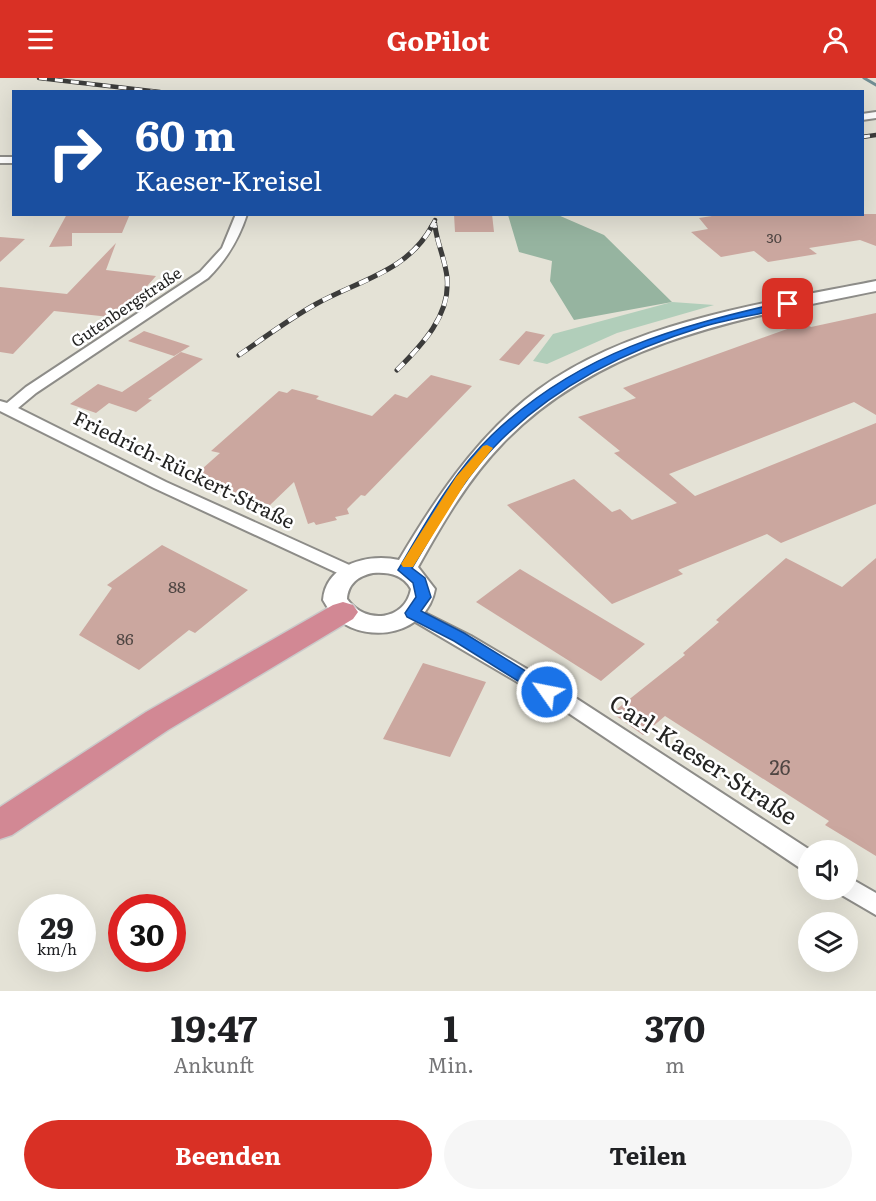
<!DOCTYPE html>
<html lang="de">
<meta charset="utf-8">
<style>
:root{--surface:#fff;--page:#f6f6f6;--text:#202124;--muted:#757577;--accent:#d93025}
body{margin:0;font-family:Literata,serif;background:var(--page);color:var(--text);height:100vh;display:flex;flex-direction:column;font-size:22px;white-space:nowrap}
*{box-sizing:border-box;margin:0}
p{font-size:20px;color:var(--muted)}
.icon{flex:none;width:33px;height:33px;fill:none;stroke:currentColor;stroke-width:2;stroke-linecap:round;stroke-linejoin:round}
.map{position:relative;height:913px;overflow:hidden}
.panel{display:flex;flex-direction:column;background:var(--surface);flex:1}
.panel>*{flex:none}
.banner{position:absolute;left:12px;top:12px;width:852px;height:126px;border-radius:0px;box-shadow:0 6px 24px #0002;background:#1a4fa0;color:#fff;overflow:hidden}
.tools{position:absolute;left:798px;top:762px;display:grid;gap:12px}
.tools a{display:grid;place-items:center;width:60px;height:60px;border-radius:50%;background:var(--surface);box-shadow:0 6px 24px #0002;font-size:30px}
.speed{position:absolute;left:18px;top:816px;display:flex;gap:12px;font-size:30px;font-weight:700;text-align:center}
.speed>*{display:grid;place-content:center;width:78px;height:78px;border-radius:50%;background:var(--surface);box-shadow:0 6px 24px #0002;line-height:1}
.speed small{font-size:15px;font-weight:400}
.speed .limit{border:9px solid #d22;background:#fff;color:#111}
.pin{position:absolute;display:grid;place-items:center;width:51px;height:51px;color:#fff;margin:-26px;border-radius:12px;box-shadow:0 3px 9px #0006}
.me{position:absolute;width:66px;margin:-33px;rotate:303deg;stroke-linejoin:round;filter:drop-shadow(0 0 4px #0008)}
.turn{display:flex;align-items:center;gap:21px;height:126px;padding:0 24px;font-size:27px}
.turn .icon{width:78px;height:78px;stroke-width:2.5}
.turn b{display:block;font-size:42px;line-height:51px}
.eta{display:flex;justify-content:space-evenly;align-items:center;height:102px;text-align:center}
.eta b{font-size:36px;font-weight:700;line-height:42px}
.primary-button{display:flex;gap:12px;margin-top:auto;padding:12px 24px}
.primary-button a{flex:1;height:69px;border-radius:36px;background:var(--accent);color:#fff;font-size:24px;font-weight:700;line-height:69px;text-align:center}
.primary-button a+a{background:var(--page);color:var(--text)}
header{display:flex;justify-content:space-between;align-items:center;height:78px;padding:0 24px;background:var(--accent);color:#fff;font-size:27px;font-weight:700}
.map>svg:first-child{display:block}
.built{fill:#e4e2d6;fill-rule:evenodd}
.green{fill:#b1ceba}
.forest{fill:#96b4a0}
.lines{fill:none;stroke-linecap:round;stroke-linejoin:round}
.stream{stroke:#718d93;stroke-width:3}
.building{fill:#cba79f}
.minor-casing{stroke:#8d8c88;stroke-width:4}
.secondary-casing{stroke:#8d8c88;stroke-width:4}
.trunk-casing{stroke:#cacaca;stroke-width:3}
.minor{fill:#fff;fill-rule:evenodd}
.secondary{fill:#fff;fill-rule:evenodd}
.trunk{fill:#d28894;fill-rule:evenodd}
.rail-far1-casing{stroke:#3c3c3b;stroke-width:4.5}
.rail-casing{stroke:#3c3c3b;stroke-width:5}
.rail-far1{stroke:#fff;stroke-width:3;stroke-dasharray:8;stroke-linecap:butt}
.rail{stroke:#fff;stroke-width:4;stroke-dasharray:10;stroke-linecap:butt}
.route{fill:#1a73e8;stroke:#114b97;stroke-width:1.5}
.slow{fill:#f59e0b}
.labels{text-anchor:middle;stroke-width:5;stroke-linejoin:round;paint-order:stroke}
.far-number-label{font-size:14px;fill:#4e4542}
.far-street-label{font-size:16px;fill:#242423;stroke:#fff}
.number-label{font-size:16px;fill:#4e4542}
.street-label{font-size:20px;fill:#242423;stroke:#fff}
.near-number-label{font-size:20px;fill:#4e4542}
.near-street-label{font-size:24px;fill:#242423;stroke:#fff}
</style>
<header><svg class="icon" aria-label="menu" viewBox="0 0 24 24"><path d="M4 6h16M4 12h16M4 18h16"/></svg>GoPilot<svg class="icon" aria-label="person" viewBox="0 0 24 24"><circle cx="12" cy="8" r="4"/><path d="M4 21q1-7 8-7t8 7"/></svg></header>
<div class="map">
<svg width="876" height="913" viewBox="0 0 876 913">
<rect width="100%" height="100%" fill="#eeede9"/>
<!-- built -->
<path class="built" d="M0,0H876V913H0ZM14,14H862V136H14ZM808,772H848V812H808ZM32,830H82V880H32ZM122,830H172V880H122ZM808,844H848V884H808Z"/>
<!-- green -->
<path class="green" d="M672,224L714,227L617,255L547,286L533,283L553,256Z"/>
<!-- forest -->
<path class="forest" d="M508,137H558L604,157L672,224L574,242L550,203L552,183L519,174Z"/>
<g class="lines">
<!-- stream -->
<path class="stream" d="M864,0L876,7"/>
</g>
<!-- building -->
<path class="building" d="M67,136H130L122,155H72V168L49,169Z
M454,136H492L494,154H455Z
M725,136H876V168L860,162L809,170L817,176L768,184L754,173L721,179L691,154L708,151L699,140Z
M0,159L25,161L0,184Z
M116,165L106,192L156,198L119,240L54,233L13,276L0,274V209L67,216Z
M876,235V337L854,324L669,396L695,418L876,345V426L781,465L767,456L678,492L683,496L612,526L507,427L574,401L612,434L620,431L632,442L677,425L614,375L620,373L578,339L636,320L623,310L804,245L811,249Z
M144,253L190,268L174,278L128,263Z
M526,253L545,257L519,287L499,282Z
M181,274L203,281L148,321L152,322L136,334L109,325L96,335L70,326L98,306L122,314Z
M431,297L472,308L365,418L361,417L347,431L349,436L335,439L337,442L316,447L314,444L308,446L294,404L270,427L193,399L220,375L211,373L279,313L287,315L292,311L319,318L316,321L372,338L395,316L407,320Z
M162,467L248,512L195,555L189,552L139,592L79,557L112,510L107,507Z
M786,480L842,509L876,480V778L825,747L829,743L665,638L643,657L612,635L685,577L683,575L719,544L716,542Z
M520,491L645,566L601,603L476,524Z
M423,585L486,604L450,679L383,661Z"/>
<g class="lines">
<!-- minor casing -->
<g class="minor-casing">
<path id="minor" d="M876,34V40L862,42V36Z
M0,79H14V85H0Z
M236,136H247C239,161 227,181 208,200L36,315L18,330L166,404L356,490L359,494L356,498H344L154,410L0,333V323L7,325L26,309L200,194L222,170Z
M413,529L471,558L571,617L810,772L808,792L800,790L558,628L407,539L404,535L407,531Z
M848,799L876,815V837L840,816L838,812H848Z"/>
</g>
<!-- secondary casing -->
<g class="secondary-casing">
<path id="secondary" d="M876,203V213C742,240 602,263 503,365C468,401 442,446 418,489L435,511C427,556 370,567 337,541C331,537 327,528 323,522C326,486 369,475 399,482C434,423 472,366 525,322C618,245 761,226 876,203ZM373,495C388,494 403,496 411,511C405,543 365,547 347,521C348,506 358,498 373,495Z"/>
</g>
<!-- trunk casing -->
<g class="trunk-casing">
<path id="trunk" d="M343,524L353,527L358,534L353,541L168,652L12,757L0,761V729L146,634L333,527Z"/>
</g>
<!-- minor -->
<use href="#minor" class="minor"/>
<!-- secondary -->
<use href="#secondary" class="secondary"/>
<!-- trunk -->
<use href="#trunk" class="trunk"/>
<!-- rail-far1 casing -->
<g class="rail-far1-casing">
<path id="rail-far1" d="M39,0L160,14
M862,59L876,57
M435,145V149
M431,149L435,142"/>
</g>
<!-- rail casing -->
<g class="rail-casing">
<path id="rail" d="M239,277C264,260 289,241 316,226C359,202 407,194 432,148
M397,292C422,267 451,237 447,199C445,181 437,165 435,148"/>
</g>
<!-- rail-far1 -->
<use href="#rail-far1" class="rail-far1"/>
<!-- rail -->
<use href="#rail" class="rail"/>
</g>
<!-- route -->
<path class="route" d="M788,223L792,224V229C762,236 731,240 702,249C627,272 557,307 501,362C464,398 438,447 412,490L425,500L431,519L421,533L464,555L553,610L555,614L553,618H542L454,563L407,539L405,535L416,519L413,505L398,492C425,446 453,394 492,357C579,274 675,249 788,223Z"/>
<!-- slow -->
<path class="slow" d="M487,367L493,370L466,404L413,489H403L401,486L456,399L483,368Z"/>
<g class="labels">
<!-- far-number labels -->
<g class="far-number-label">
<text x="774" y="165">30</text>
</g>
<!-- far-street labels -->
<g class="far-street-label">
<text transform="translate(126 229) rotate(-34)" y="6">Gutenbergstraße</text>
</g>
<!-- number labels -->
<g class="number-label">
<text x="177" y="515">88</text>
<text x="125" y="567">86</text>
</g>
<!-- street labels -->
<g class="street-label">
<text transform="translate(184 392) rotate(26)" y="7">Friedrich-Rückert-Straße</text>
</g>
<!-- near-number labels -->
<g class="near-number-label">
<text x="780" y="697">26</text>
</g>
<!-- near-street labels -->
<g class="near-street-label">
<text transform="translate(703 682) rotate(33)" y="8">Carl-Kaeser-Straße</text>
</g>
</g>
</svg>
<div class="tools">
<a><svg class="icon" aria-label="sound" viewBox="0 0 24 24"><path d="M4 9h4l5-4v14l-5-4H4zM17 9q2 3 0 6"/></svg></a>
<a><svg class="icon" aria-label="layers" viewBox="0 0 24 24"><path d="M12 4l9 5-9 5-9-5zM3 14l9 5 9-5"/></svg></a>
</div>
<div class="speed"><div>29<small>km/h</small></div><div class="limit">30</div></div>
<div class="pin" style="left:788px;top:226px;background:#d93025"><svg class="icon" aria-label="arrive" viewBox="0 0 24 24"><path d="M6 21V4h12l-3 4 3 4H6"/></svg></div>
<svg class="me" style="left:547px;top:614px" viewBox="-20 -20 40 40"><circle r="17" fill="#1a73e8" stroke="#fff" stroke-width="3"/><path d="M0-11L8 9 0 5-8 9z" fill="#fff"/></svg>
<div class="banner">
<div class="turn"><svg class="icon" aria-label="right" viewBox="0 0 24 24"><path d="M7 20v-9h11M14 6l5 5-5 5"/></svg><div><b>60 m</b>Kaeser-Kreisel</div></div>
</div>
</div>
<section class="panel">
<div class="eta">
<div><b>19:47</b><p>Ankunft</p></div>
<div><b>1</b><p>Min.</p></div>
<div><b>370</b><p>m</p></div>
</div>
<div class="primary-button"><a>Beenden</a><a>Teilen</a></div>
</section>
